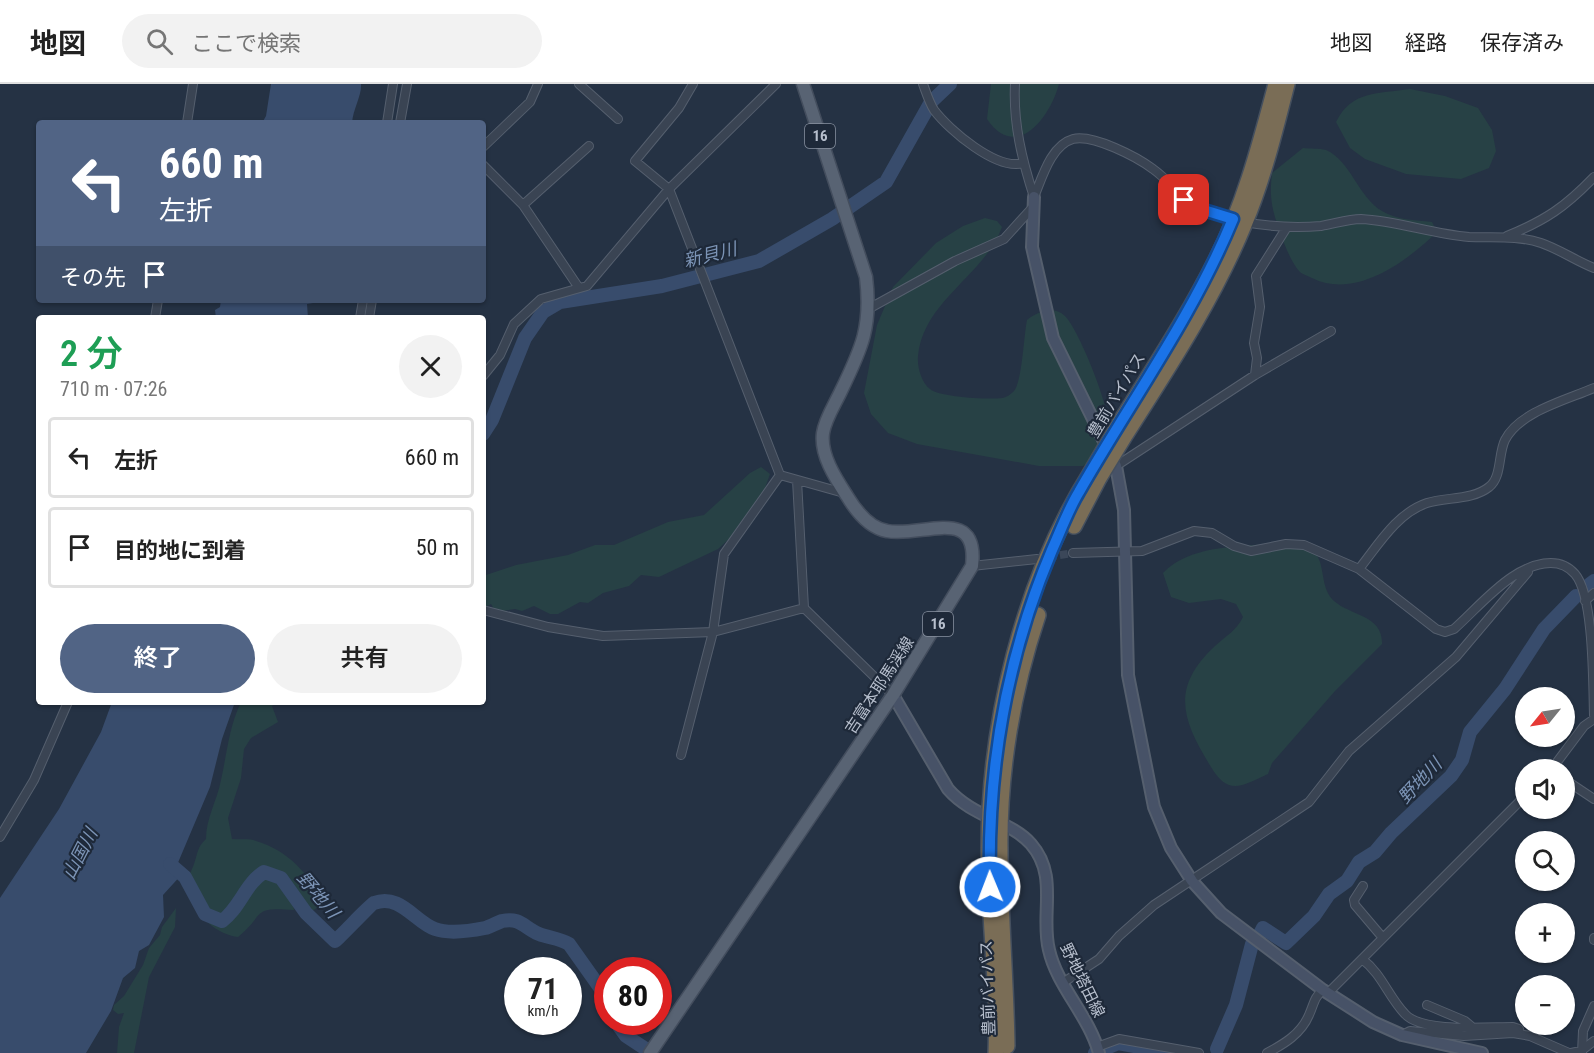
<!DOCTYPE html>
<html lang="ja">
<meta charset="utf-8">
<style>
:root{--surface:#fff;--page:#f2f2f2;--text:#222;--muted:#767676;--line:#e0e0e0;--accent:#516485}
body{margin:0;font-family:"Roboto Condensed","Noto Sans JP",sans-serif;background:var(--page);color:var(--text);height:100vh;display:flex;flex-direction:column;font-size:22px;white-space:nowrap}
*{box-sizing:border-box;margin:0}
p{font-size:20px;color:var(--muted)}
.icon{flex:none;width:33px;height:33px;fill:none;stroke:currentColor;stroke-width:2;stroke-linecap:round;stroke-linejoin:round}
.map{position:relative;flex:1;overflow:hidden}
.side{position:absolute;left:36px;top:231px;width:450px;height:390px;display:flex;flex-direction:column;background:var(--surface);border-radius:6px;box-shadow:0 2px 4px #0004}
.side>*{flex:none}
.top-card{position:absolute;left:36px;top:36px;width:450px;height:183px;border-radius:6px;box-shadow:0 2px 4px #0004;background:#516485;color:#fff;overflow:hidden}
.needle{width:39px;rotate:240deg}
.tools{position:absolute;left:1515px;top:603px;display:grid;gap:12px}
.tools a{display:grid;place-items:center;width:60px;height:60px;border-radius:50%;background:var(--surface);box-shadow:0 2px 4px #0004;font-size:30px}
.speed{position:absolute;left:504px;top:873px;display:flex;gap:12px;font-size:30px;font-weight:700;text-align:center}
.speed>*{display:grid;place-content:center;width:78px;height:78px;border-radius:50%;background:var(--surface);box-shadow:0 2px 4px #0004;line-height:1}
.speed small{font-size:15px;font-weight:400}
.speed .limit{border:9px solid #d22;background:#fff;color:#111}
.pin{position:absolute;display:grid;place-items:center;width:51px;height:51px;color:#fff;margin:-26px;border-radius:12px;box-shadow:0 3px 9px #0006}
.me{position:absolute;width:66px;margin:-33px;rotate:359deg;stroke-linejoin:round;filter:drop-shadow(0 0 4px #0008)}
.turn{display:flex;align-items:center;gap:21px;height:126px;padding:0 24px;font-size:27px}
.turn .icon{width:78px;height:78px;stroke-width:2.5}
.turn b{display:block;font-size:42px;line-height:51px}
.then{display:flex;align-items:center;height:57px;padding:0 24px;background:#0003;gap:12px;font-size:22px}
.round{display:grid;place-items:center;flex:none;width:63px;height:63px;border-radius:32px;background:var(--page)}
.headline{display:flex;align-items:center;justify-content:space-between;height:102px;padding:0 24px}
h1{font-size:36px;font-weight:600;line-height:45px;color:#1e9e55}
.cta{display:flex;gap:12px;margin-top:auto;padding:12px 24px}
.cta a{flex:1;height:69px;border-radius:36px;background:var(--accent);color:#fff;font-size:24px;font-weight:600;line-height:69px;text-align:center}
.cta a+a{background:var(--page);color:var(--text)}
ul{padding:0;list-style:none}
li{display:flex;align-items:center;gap:18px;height:81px;margin:0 12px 9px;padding:0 12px;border:3px solid var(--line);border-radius:6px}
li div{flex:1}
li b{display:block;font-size:22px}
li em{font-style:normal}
header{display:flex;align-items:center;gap:36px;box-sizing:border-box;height:84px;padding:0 30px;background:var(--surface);border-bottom:2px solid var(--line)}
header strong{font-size:28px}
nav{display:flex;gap:33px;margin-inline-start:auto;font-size:21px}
.search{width:420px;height:54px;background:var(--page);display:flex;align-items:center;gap:15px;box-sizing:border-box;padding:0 21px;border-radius:33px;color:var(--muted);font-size:22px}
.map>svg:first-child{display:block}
.green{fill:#274145}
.water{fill:#384c6c}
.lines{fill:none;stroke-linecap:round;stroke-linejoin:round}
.river{stroke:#384c6c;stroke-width:14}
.street-tunnel{stroke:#3b4759;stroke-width:8;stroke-dasharray:8 4;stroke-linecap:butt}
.street-casing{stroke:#555f6e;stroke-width:10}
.secondary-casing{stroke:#555f6e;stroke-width:14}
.primary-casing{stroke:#434d5d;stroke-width:15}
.highway-casing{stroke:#444f5e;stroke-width:18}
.street{stroke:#3a4453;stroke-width:8}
.secondary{stroke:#475267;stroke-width:10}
.primary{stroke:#586373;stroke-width:12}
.highway{stroke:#7a6d56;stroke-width:15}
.highway-bridge-casing{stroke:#444f5e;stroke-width:18;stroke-linecap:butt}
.highway-bridge{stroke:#7a6d56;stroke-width:15}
.route-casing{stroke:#114b97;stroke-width:15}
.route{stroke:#1a73e8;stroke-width:10}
.labels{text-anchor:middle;stroke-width:4.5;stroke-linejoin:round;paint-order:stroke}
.shield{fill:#1e2939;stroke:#8992a1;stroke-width:1.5}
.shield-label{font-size:15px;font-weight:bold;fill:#b7bfcd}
.street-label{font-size:16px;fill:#b7bfcd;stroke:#1e2939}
.water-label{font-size:18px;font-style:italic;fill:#7c94b6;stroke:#1e2939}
</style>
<header>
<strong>地図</strong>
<div class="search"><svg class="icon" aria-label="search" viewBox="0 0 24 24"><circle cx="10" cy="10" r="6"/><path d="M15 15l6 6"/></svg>ここで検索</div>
<nav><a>地図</a><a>経路</a><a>保存済み</a></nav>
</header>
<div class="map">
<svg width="1594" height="969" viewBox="0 0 1594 969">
<rect width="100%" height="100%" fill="#253244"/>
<!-- green -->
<path class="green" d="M991,0H1059C1050,34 1016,78 987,35Z
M1410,5L1445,12L1478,24L1492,46L1496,67L1489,84L1461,95L1406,90L1365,75L1350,64L1336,38C1352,6 1378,10 1410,5Z
M1303,64C1310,65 1319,64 1326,66C1351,77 1358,113 1382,127C1397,136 1415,136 1432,138L1437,148C1407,177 1356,216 1312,194C1308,192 1302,190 1300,188C1292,180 1285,162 1281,151C1272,125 1269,116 1272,89Z
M985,134L997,137L1002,143C985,191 923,217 918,272C917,282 921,298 930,305C938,313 990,316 1002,314C1006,314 1011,310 1014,307C1022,299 1024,250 1027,236C1037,228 1053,221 1065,232C1078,245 1106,314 1107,333C1108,345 1105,358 1104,370L1083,382H1039L917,360L888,349L871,330L864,309L877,241L893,203L936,159L963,142Z
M761,383L770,390L765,404L729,455L718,465L659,493L641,491L629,502L603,509L588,519L580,518L558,530H550L534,522L522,527L515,525L496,528L491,520L483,524V492L516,481L568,471L595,461H614L668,438L704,431L750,389Z
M1285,459L1311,461C1314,467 1318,472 1320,478C1324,491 1323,507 1334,517C1351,532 1383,531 1382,560L1335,607L1272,679L1268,690C1242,702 1228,712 1211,683C1182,636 1170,604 1215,562C1226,552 1237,546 1243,533L1236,520L1221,515L1189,519L1171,513L1163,489C1192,459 1246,463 1285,459Z
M241,618H279L272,622L278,638L251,654L244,665L241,694L228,734L232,755C240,756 249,754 256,757C289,767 309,790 324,820L310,828L293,820L294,826C250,823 267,829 238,853C212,850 189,824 188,798C188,792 192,786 194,780C198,769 197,763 206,755C206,734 217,717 221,696C227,669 229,643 241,618Z
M176,824L175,843L149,893L134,969H117L119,943L124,929L118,930L113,926L114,921L124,912L143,881L149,864L160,851L162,843Z"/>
<!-- water -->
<path class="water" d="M271,0H361C362,11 353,25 352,39H262L266,32Z
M221,216H319V218L307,220L308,234H216L215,226L220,223Z
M112,618H235L222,655L210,703L177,781L183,789L163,811L164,833L149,861L139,867L135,884L123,894L111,927L86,969H0V814L59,725L101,648Z"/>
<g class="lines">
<!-- river -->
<path class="river" d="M483,350L492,336L525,254L543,228L560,218L662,202L759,177L832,135L886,98L931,18L950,0
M1586,503L1594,497
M170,780L185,793L205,830L222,837C240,824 245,800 264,788L281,794L306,829L335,857C342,851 371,820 374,819C400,809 415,838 435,845C449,850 470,847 485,844C490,843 496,839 502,837C521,833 524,844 539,850C549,854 559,854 569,860L608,915
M1260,850L1263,844L1286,859L1314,832L1329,810L1347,797L1359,778L1375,768L1391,749L1451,692L1462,676L1470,648L1505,605L1544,545L1576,512
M616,938L626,952L652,969
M1217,965L1236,921L1252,860
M1095,969L1118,959L1171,969"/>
<!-- street-tunnel -->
<path class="street-tunnel" d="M1048,473L1073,469"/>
<!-- street casing -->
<g class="street-casing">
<path id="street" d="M579,0L618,35
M693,0L679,24L635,77L669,105L780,391L844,409
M923,0C926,8 929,18 934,26C949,46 997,87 1023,79
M1015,0C1013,39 1022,76 1034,113
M187,39L193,0
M387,39L393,0
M400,39L407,0
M483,63L530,18L538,0
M483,81L523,121L579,204
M1034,113C1042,94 1051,61 1073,55C1093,50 1137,73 1153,85C1177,102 1181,121 1213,131C1249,141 1283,145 1321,142C1334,140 1348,135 1361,135C1398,137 1432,150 1469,153C1493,154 1517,151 1541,159C1559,165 1576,177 1594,184
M523,121L589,62
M1507,152C1546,136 1565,123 1594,93
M870,224L955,177L1004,155L1033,123
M155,234L158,216
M360,234L363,216
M369,234L372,216
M1255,291L1257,274L1254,259L1260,223L1256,192L1287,143
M483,292L500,271L514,240L541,215L587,202L669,105L776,0
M1116,382L1255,291L1331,247
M797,396L804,524L893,611
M1073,469L1142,467L1194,447L1212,449L1234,462L1251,467L1286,460L1304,461L1359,485L1436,545L1445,548L1454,545C1473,528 1491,507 1512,493C1530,481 1558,470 1575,490C1594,512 1593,600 1594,631
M972,482L1037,475
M1359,485C1378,461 1397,429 1427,419C1447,413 1473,416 1489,403C1502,393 1498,370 1505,356C1519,328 1566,316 1594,304
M1585,517L1594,509
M483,526L548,543L603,552L713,548L804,524
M681,671L713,548L724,470L780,391
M1551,686L1584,642L1594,635
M1564,695L1594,715
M0,753L34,696L68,618
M1363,802L1354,816L1355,821L1383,854
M1594,854V856
M1362,875C1382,890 1388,912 1405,930C1422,949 1487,943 1513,943L1519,945L1520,950
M1064,898L1099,875L1119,852L1154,821L1309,718L1349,667L1456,573L1528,488
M1328,909L1526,711
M1427,921L1465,937L1471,942
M1402,951L1410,947L1464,952L1513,949L1530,952L1569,969
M1097,963L1119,955L1199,969
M1267,969C1284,960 1301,950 1309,931C1314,920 1314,913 1323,906
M1571,969L1581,967L1594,957
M1582,969L1583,947L1594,922"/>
</g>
<!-- secondary casing -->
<g class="secondary-casing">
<path id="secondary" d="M1034,113L1032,163L1053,254L1116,382L1124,426L1128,591L1154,723L1171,764L1192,797L1221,829L1323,906L1373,938L1402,951L1482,969
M893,611L948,705C972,733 1011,737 1031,760C1059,792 1040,830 1049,866C1057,902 1089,932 1099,969"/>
</g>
<!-- primary casing -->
<g class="primary-casing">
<path id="primary" d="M650,969L893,611L972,482C979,420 921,454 887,447C869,444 856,427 847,412C836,395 820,371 823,349C825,335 835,320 841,307C862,264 872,242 866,193L803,0"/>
</g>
<!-- highway casing -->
<g class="highway-casing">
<path id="highway" d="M1115,347C1149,291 1186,236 1215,178C1244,122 1260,60 1276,0
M1124,353C1168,284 1213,216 1244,141C1263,96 1275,47 1287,0
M1074,442L1099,394
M1007,962C1006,896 1000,831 1000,765C999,687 1013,605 1038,531
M996,969C999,901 988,832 989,764C989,639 1023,497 1090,390"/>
</g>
<!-- street -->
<use href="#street" class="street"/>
<!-- secondary -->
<use href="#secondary" class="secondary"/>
<!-- primary -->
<use href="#primary" class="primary"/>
<!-- highway -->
<use href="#highway" class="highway"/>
<!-- highway-bridge casing -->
<g class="highway-bridge-casing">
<path id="highway-bridge" d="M1090,390L1115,347
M1099,394L1124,353"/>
</g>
<!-- highway-bridge -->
<use href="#highway-bridge" class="highway-bridge"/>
</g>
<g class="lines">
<!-- route casing -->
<g class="route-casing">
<path id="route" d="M990,803C987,686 1006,574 1052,466C1061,446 1068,426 1079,408C1131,317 1193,232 1233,135L1194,123L1184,116"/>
</g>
<!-- route -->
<use href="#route" class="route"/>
</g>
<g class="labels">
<!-- shield labels -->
<g class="shield">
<rect x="805" y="40" width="30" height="24" rx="4.5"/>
<rect x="923" y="528" width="30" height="24" rx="4.5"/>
</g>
<g class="shield-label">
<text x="820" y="57">16</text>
<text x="938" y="545">16</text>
</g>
<!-- street labels -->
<g class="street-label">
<text transform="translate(1116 311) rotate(-59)" y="6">豊前バイパス</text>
<text transform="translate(879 601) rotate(-57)" y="6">吉富本耶馬渓線</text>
<text transform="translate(1083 896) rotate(64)" y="6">野地塔田線</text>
<text transform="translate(987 904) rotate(-92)" y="6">豊前バイパス</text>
</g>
<!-- water labels -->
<g class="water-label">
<text transform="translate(710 171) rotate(-14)" y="6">新貝川</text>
<text transform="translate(1420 697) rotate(-47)" y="6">野地川</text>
<text transform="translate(80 770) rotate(-63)" y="6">山国川</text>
<text transform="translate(318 811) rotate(50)" y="6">野地川</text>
</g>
</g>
</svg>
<div class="tools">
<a><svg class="needle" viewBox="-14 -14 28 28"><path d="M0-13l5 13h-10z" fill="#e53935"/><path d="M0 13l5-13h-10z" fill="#767676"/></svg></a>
<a><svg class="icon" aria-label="sound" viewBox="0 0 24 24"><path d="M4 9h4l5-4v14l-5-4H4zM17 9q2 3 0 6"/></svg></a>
<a><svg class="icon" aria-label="search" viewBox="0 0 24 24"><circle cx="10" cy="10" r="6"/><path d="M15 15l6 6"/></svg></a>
<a>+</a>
<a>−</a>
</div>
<div class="speed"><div>71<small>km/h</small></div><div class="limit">80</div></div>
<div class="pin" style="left:1184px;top:116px;background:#d93025"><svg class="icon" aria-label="arrive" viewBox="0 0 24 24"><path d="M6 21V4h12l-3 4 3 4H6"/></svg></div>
<svg class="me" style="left:990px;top:803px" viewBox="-20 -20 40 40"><circle r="17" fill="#1a73e8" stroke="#fff" stroke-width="3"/><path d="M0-11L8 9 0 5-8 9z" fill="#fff"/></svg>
<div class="top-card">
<div class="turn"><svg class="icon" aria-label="left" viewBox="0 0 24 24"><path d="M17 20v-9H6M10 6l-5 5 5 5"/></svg><div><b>660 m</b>左折</div></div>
<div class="then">その先<svg class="icon" aria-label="arrive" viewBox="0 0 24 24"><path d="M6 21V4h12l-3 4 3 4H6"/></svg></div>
</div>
<section class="side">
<div class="headline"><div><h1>2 分</h1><p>710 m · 07:26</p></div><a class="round"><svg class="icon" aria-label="close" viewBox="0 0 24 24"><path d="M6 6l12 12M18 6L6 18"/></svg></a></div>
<ul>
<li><svg class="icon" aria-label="left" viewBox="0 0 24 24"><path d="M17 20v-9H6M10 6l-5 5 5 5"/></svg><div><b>左折</b></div><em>660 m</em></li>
<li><svg class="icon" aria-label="arrive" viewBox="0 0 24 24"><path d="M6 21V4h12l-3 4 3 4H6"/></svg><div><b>目的地に到着</b></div><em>50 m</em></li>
</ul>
<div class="cta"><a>終了</a><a>共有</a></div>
</section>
</div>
